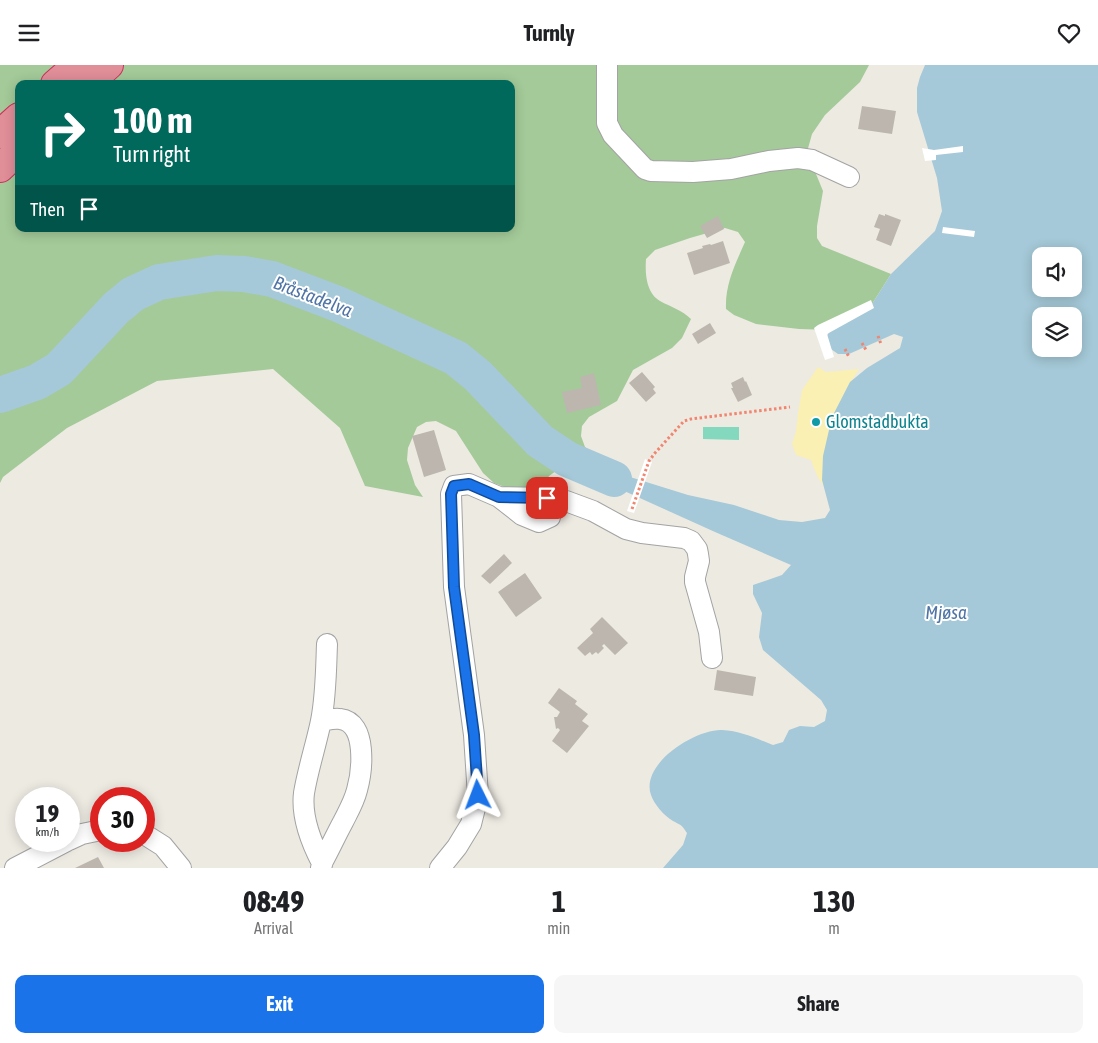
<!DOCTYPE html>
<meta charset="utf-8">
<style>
:root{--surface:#fff;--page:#f6f6f6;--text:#202124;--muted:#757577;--accent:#1a73e8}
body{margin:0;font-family:"Asap Condensed",sans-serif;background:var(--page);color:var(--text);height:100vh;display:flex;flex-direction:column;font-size:19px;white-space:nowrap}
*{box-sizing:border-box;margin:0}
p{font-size:16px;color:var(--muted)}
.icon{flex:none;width:28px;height:28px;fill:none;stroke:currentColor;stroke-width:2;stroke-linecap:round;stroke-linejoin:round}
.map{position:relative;height:803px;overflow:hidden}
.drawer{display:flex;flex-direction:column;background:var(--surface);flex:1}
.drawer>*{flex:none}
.top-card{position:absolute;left:15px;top:15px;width:500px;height:152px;border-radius:10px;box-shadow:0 2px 12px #0003;background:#00695c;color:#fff;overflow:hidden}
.fabs{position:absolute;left:1032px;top:182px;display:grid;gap:10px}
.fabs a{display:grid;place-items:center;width:50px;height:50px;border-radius:10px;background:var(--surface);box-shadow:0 2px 12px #0003;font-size:25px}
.speed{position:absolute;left:15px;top:722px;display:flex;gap:10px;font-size:25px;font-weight:700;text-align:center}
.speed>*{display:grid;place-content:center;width:65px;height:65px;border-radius:50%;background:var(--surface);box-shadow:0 2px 12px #0003;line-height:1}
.speed small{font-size:12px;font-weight:400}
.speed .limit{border:8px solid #d22;background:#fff;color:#111}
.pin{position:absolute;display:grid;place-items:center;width:42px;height:42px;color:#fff;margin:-21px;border-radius:10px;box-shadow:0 2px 8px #0006}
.me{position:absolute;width:55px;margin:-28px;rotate:357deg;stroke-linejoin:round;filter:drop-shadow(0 0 4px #0008)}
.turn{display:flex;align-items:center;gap:18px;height:105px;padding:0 15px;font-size:22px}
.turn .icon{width:65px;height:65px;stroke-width:2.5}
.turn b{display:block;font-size:35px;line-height:42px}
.then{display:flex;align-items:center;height:48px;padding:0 15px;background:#0003;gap:10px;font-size:19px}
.eta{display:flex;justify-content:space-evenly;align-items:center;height:85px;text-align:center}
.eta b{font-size:30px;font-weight:700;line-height:35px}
.cta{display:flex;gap:10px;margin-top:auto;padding:10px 15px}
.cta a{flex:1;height:58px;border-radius:10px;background:var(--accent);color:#fff;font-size:20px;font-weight:700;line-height:58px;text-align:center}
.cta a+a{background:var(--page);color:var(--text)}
header{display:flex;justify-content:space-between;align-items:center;height:65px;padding:0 15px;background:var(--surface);font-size:22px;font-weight:700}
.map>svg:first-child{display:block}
.forest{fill:#a4ca99;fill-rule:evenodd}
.sand{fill:#faf0b3}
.pitch{fill:#84d8bd}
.water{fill:#a5c9d8;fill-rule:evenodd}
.pier{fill:#fff}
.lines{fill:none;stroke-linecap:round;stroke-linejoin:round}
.river{stroke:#a5c9d8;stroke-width:36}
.building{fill:#bdb6af}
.minor-casing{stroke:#a3a3a3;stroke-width:22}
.highway-casing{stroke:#cc2e5a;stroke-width:30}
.path{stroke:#f1856f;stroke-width:3;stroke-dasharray:2.5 2.5;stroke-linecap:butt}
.minor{stroke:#fff;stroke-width:20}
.highway{stroke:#e08e98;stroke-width:28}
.route-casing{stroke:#114b97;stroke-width:12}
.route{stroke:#1a73e8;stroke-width:9}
.culture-dot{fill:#0f9aa8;stroke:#fff;stroke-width:2}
.labels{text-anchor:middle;stroke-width:4;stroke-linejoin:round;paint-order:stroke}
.culture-label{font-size:18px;fill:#0d838f;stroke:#fff;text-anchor:start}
.water-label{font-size:19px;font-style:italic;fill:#4f74a5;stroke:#fff}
</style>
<header><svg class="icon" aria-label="menu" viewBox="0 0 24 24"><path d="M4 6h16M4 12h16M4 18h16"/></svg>Turnly<svg class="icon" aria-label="heart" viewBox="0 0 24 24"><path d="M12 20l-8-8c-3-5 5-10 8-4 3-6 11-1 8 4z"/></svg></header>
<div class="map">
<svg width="1098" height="803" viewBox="0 0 1098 803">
<rect width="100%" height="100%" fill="#edeae2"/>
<!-- forest -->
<path class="forest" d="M0,0H869L860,17L825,50L812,69L807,87L823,126L817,161V173L822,181L891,209L872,239L830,265L799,264L756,259L734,250L726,244C725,219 735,200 745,177L738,167L725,163L690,173L655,185L646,194C645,208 646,228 660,236C671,242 682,245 691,254L682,273L672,283L633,305L617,336L589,352L582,361L581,371L585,382L614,407V414L611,420L578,408L556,406L549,411L539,428L528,431L494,418L483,408L456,366L436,356L426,357L417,362L408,383L407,395L415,420L423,432L365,421L340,363L273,304L157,316L67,363L3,412L0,418ZM19,19H511V164H19Z"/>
<!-- sand -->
<path class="sand" d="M818,302L826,307L859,304L844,328L827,423C818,416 815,406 811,395L796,390L792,379L796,366L798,348L802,325Z"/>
<!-- pitch -->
<path class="pitch" d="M703,362H739V375L703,374Z"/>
<!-- water -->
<path class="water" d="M925,0H1098V803H663L683,780L687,768C681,759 682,761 673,756C664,751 654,739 651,730C640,699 695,664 722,665C741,666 755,673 773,680L783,677L789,665L800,661L814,662L825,656L827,645L821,635L763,585L759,572L762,548L753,529V520L782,510L791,500L715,467L611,420L614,414V407L688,430L734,440L779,455L802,457L825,453L830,445L822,415L823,391L832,352L850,317L867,303L900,283L903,272L894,269L849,289H838L828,282L827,271L830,265L872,239L891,209L935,166L942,146L937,113L917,47V23L920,12ZM1041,191H1074V224H1041ZM1041,251H1074V284H1041Z"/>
<!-- pier -->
<path class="pier" d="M963,81V87L936,90V95L925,96L922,83L934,85Z
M943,162L975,166L974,172L942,168Z
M871,235L874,243L827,269L834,292L825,295L814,263L818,260Z
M645,394L652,397L634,448L627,446Z"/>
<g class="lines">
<!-- river -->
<path class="river" d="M0,330L37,317L59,304L116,243L133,229L159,217L217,208L244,209L272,214L338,239L456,293L478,311L540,376L567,394L614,414"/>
</g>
<!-- building -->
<path class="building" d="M862,41L896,46L892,69L858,64Z
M879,149L885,151V149L901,155L891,181L876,175L880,164L874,162Z
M718,151L724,164L707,173L700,161Z
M723,176L730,198L694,210L687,188L703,183L702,181L710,179L711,180Z
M710,258L716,268L698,279L692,269Z
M642,307L655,322L653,324L656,328L646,337L629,318Z
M594,308L601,340L567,348L562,327L582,323L580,312Z
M743,312L745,317L746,316L752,330L738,337L731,323H733L731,318Z
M434,365L446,405L424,412L412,371Z
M504,489L512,498L490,519L481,511Z
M525,508L542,533L516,552L498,527Z
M602,552L628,578L615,590L604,579L602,581L604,583L598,589L596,587L592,590L590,587L585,591L577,583L593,568L590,564Z
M717,605L756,612L753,631L714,625Z
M559,623L577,636L575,639L588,649L582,656L589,661L567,688L552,676L560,665L558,663L556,664L554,652H557L560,647L548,638Z
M98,792L104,803H75Z"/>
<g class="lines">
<!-- minor casing -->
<g class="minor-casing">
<path id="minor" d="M607,0V58L613,70L645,104L651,106L693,107L731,104L769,96L798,93L812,95L849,112
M499,432L522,450L539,457L550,452L552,441L547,433
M321,656C327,655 334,653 340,654C368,657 362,707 357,725C354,737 348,747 343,757C336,770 330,783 323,796L321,803
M144,769L163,781L181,803
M69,775L82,769L101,765
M322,798C311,777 301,752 304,728C308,704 316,680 321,656C326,631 326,605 327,579
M15,803L67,776
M440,803L457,782L471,759L478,731L474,670L454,522L451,429L454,421L469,419L499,432L547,433L566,436L593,446L626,464L642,468L684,473L691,476L697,484L698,489L699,496L695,512V517L709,567L712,593"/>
</g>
<!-- highway casing -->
<g class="highway-casing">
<path id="highway" d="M55,19L77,0
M88,19L109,0
M0,69L19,52
M0,103L19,85"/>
</g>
<!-- path -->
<path class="path" d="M878,271L881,279
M862,278L866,285
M845,284L849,292
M632,444L649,396L655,388L684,356L691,354L790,342"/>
<!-- minor -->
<use href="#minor" class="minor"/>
<!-- highway -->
<use href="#highway" class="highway"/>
</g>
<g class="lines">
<!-- route casing -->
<g class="route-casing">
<path id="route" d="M478,730L474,670L454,522L451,429L454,421L469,419L499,432L547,433"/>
</g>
<!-- route -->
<use href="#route" class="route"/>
</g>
<!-- markers -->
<circle class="culture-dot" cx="816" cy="357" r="5"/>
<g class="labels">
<!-- culture labels -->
<g class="culture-label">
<text x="826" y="363">Glomstadbukta</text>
</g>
<!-- water labels -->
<g class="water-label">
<text transform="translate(313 231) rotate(21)" y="7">Bråstadelva</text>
<text x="946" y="554">Mjøsa</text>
</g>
</g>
</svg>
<div class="fabs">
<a><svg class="icon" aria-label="sound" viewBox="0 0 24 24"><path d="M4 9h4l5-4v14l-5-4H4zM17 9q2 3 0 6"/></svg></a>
<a><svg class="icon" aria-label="layers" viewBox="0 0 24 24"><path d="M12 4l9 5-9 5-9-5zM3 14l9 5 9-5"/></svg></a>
</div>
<div class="speed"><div>19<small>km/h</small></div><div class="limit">30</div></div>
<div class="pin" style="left:547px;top:433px;background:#d93025"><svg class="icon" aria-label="arrive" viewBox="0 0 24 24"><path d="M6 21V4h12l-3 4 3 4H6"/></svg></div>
<svg class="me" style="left:478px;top:730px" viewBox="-20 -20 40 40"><path d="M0-17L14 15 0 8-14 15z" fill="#1a73e8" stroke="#fff" stroke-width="4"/></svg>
<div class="top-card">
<div class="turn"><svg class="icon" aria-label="right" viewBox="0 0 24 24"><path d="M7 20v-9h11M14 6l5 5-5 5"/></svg><div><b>100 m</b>Turn right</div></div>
<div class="then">Then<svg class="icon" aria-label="arrive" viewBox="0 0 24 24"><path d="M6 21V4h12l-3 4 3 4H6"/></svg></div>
</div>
</div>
<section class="drawer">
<div class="eta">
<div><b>08:49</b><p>Arrival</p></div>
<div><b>1</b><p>min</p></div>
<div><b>130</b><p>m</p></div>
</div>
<div class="cta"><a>Exit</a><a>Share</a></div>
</section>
